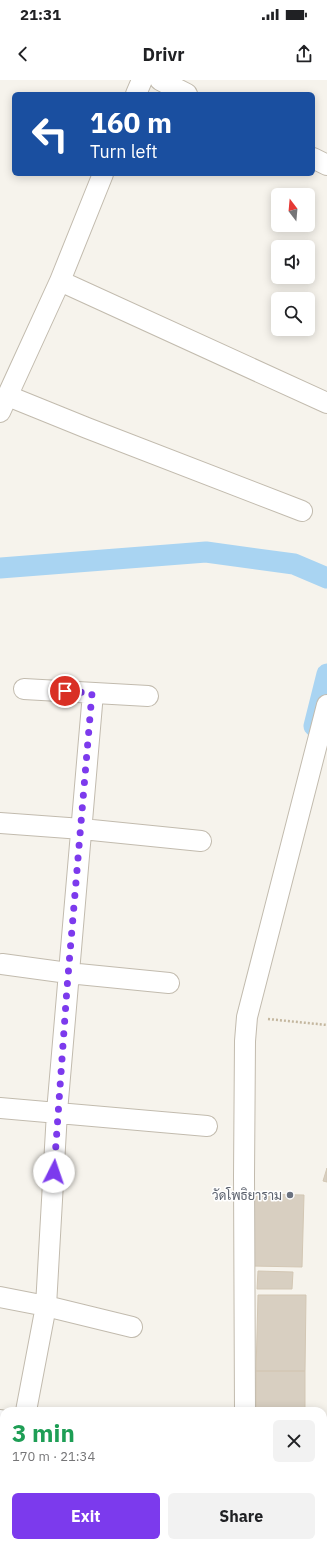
<!DOCTYPE html>
<meta charset="utf-8">
<style>
:root{--surface:#fff;--page:#f2f2f2;--text:#202124;--muted:#757577;--accent:#7c3aed}
body{margin:0;font-family:"IBM Plex Sans",Sarabun,sans-serif;background:var(--page);color:var(--text);height:100vh;display:flex;flex-direction:column;font-size:15px;white-space:nowrap}
*{box-sizing:border-box;margin:0}
p{font-size:13px;color:var(--muted)}
.icon{flex:none;width:22px;height:22px;fill:none;stroke:currentColor;stroke-width:2;stroke-linecap:round;stroke-linejoin:round}
.map{position:relative;flex:1;overflow:hidden}
.panel{position:absolute;left:0px;top:1327px;width:327px;height:140px;display:flex;flex-direction:column;background:var(--surface);border-radius:12px 12px 0 0;box-shadow:0 2px 10px #0003}
.panel>*{flex:none}
.hud{position:absolute;left:12px;top:12px;width:303px;height:84px;border-radius:6px;box-shadow:0 2px 10px #0003;background:#1a4fa0;color:#fff;overflow:hidden}
.needle{width:26px;rotate:344deg}
.tools{position:absolute;left:271px;top:108px;display:grid;gap:8px}
.tools a{display:grid;place-items:center;width:44px;height:44px;border-radius:6px;background:var(--surface);box-shadow:0 2px 10px #0003;font-size:20px}
.pin{position:absolute;display:grid;place-items:center;width:34px;height:34px;color:#fff;margin:-17px;border:2px solid #fff;border-radius:50%;box-shadow:0 1px 4px #0007}
.me{position:absolute;width:44px;margin:-22px;rotate:4deg;stroke-linejoin:round;filter:drop-shadow(0 0 3px #0008)}
.turn{display:flex;align-items:center;gap:14px;height:84px;padding:0 12px;font-size:18px}
.turn .icon{width:52px;height:52px;stroke-width:2.5}
.turn b{display:block;font-size:28px;line-height:34px}
.round{display:grid;place-items:center;flex:none;width:42px;height:42px;border-radius:6px;background:var(--page)}
.headline{display:flex;align-items:center;justify-content:space-between;height:68px;padding:0 12px}
h1{font-size:24px;font-weight:800;line-height:30px;color:#1e9e55}
.button{display:flex;gap:8px;margin-top:auto;padding:8px 12px}
.button a{flex:1;height:46px;border-radius:6px;background:var(--accent);color:#fff;font-size:16px;font-weight:800;line-height:46px;text-align:center}
.button a+a{background:var(--page);color:var(--text)}
.status{display:flex;justify-content:space-between;align-items:center;height:28px;padding:0 20px;background:var(--surface);direction:ltr}
.status svg{height:11px;fill:currentColor}
header{display:flex;justify-content:space-between;align-items:center;height:52px;padding:0 12px;background:var(--surface);font-size:18px;font-weight:800}
.map>svg:first-child{display:block}
.lines{fill:none;stroke-linecap:round;stroke-linejoin:round}
.canal{stroke:#a9d4f2;stroke-width:21}
.building{fill:#d8cfc1;stroke:#d3c7b4}
.lane-casing{stroke:#c2bbae;stroke-width:12}
.street-casing{stroke:#c2bbae;stroke-width:22}
.path{stroke:#c4b79f;stroke-width:2.5;stroke-dasharray:2 2;stroke-linecap:butt}
.lane{stroke:#fff;stroke-width:10}
.street{stroke:#fff;stroke-width:20}
.route{stroke:#7c3aed;stroke-width:7;stroke-dasharray:0 12.6}
.worship-dot{fill:#6b7280;stroke:#fff;stroke-width:1.5}
.labels{text-anchor:middle;stroke-width:3;stroke-linejoin:round;paint-order:stroke}
.worship-label{font-size:13px;fill:#5b616d;stroke:#fff;text-anchor:end}
</style>
<div class="status"><b>21:31</b><svg viewBox="0 0 49 12"><path d="M0 12V9h3v3zM5 12V6h3v6zM10 12V3h3v9zM15 12V0h3v12zM26 1h20v11H26zM47 4h2v5h-2z"/></svg></div>
<header><svg class="icon" aria-label="back" viewBox="0 0 24 24"><path d="M15 5l-7 7 7 7"/></svg>Drivr<svg class="icon" aria-label="share" viewBox="0 0 24 24"><path d="M12 15V3M7 8l5-5 5 5M5 13v7h14v-7"/></svg></header>
<div class="map">
<svg width="327" height="1467" viewBox="0 0 327 1467">
<rect width="100%" height="100%" fill="#f6f3ec"/>
<g class="lines">
<!-- canal -->
<path class="canal" d="M0,488L206,472L294,484L327,498
M314,646L327,594"/>
</g>
<!-- building -->
<path class="building" d="M327,1088V1102L323,1101Z
M253,1114L304,1115L302,1187L251,1186Z
M258,1191L293,1192L292,1209H257Z
M258,1215H306L305,1291H256Z
M256,1291H305V1331H256Z"/>
<g class="lines">
<!-- lane casing -->
<g class="lane-casing">
<path id="lane" d="M30,1467L31,1463
M129,1467L130,1463
M228,1467V1463"/>
</g>
<!-- street casing -->
<g class="street-casing">
<path id="street" d="M160,0L187,14
M136,14L142,0
M313,78L327,85
M60,201L327,323
M8,316L87,348L302,431
M0,332L60,201L103,94
M24,609L148,616
M0,743L82,749L201,761
M2,884L68,893L169,903
M0,1028L207,1046
M0,1217L46,1226L132,1247
M26,1331L46,1226L57,1032L93,613
M245,1331L244,1096L245,961L247,937L327,625
M0,1340L4,1341
M323,1389H327"/>
</g>
<!-- path -->
<path class="path" d="M268,939L327,945"/>
<!-- lane -->
<use href="#lane" class="lane"/>
<!-- street -->
<use href="#street" class="street"/>
</g>
<g class="lines">
<!-- route -->
<path class="route" d="M54,1092L67,908L92,613L65,611"/>
</g>
<!-- markers -->
<circle class="worship-dot" cx="290" cy="1115" r="4"/>
<g class="labels">
<!-- worship labels -->
<g class="worship-label">
<text x="282" y="1120">วัดโพธิยาราม</text>
</g>
</g>
</svg>
<div class="tools">
<a><svg class="needle" viewBox="-14 -14 28 28"><path d="M0-13l5 13h-10z" fill="#e53935"/><path d="M0 13l5-13h-10z" fill="#757577"/></svg></a>
<a><svg class="icon" aria-label="sound" viewBox="0 0 24 24"><path d="M4 9h4l5-4v14l-5-4H4zM17 9q2 3 0 6"/></svg></a>
<a><svg class="icon" aria-label="search" viewBox="0 0 24 24"><circle cx="10" cy="10" r="6"/><path d="M15 15l6 6"/></svg></a>
</div>
<div class="pin" style="left:65px;top:611px;background:#d93025"><svg class="icon" aria-label="arrive" viewBox="0 0 24 24"><path d="M6 21V4h12l-3 4 3 4H6"/></svg></div>
<svg class="me" style="left:54px;top:1092px" viewBox="-20 -20 40 40"><circle r="19" fill="#fff"/><path d="M0-13L10 11 0 6-10 11z" fill="#7c3aed"/></svg>
<div class="hud">
<div class="turn"><svg class="icon" aria-label="left" viewBox="0 0 24 24"><path d="M17 20v-9H6M10 6l-5 5 5 5"/></svg><div><b>160 m</b>Turn left</div></div>
</div>
<section class="panel">
<div class="headline"><div><h1>3 min</h1><p>170 m · 21:34</p></div><a class="round"><svg class="icon" aria-label="close" viewBox="0 0 24 24"><path d="M6 6l12 12M18 6L6 18"/></svg></a></div>
<div class="button"><a>Exit</a><a>Share</a></div>
</section>
</div>
